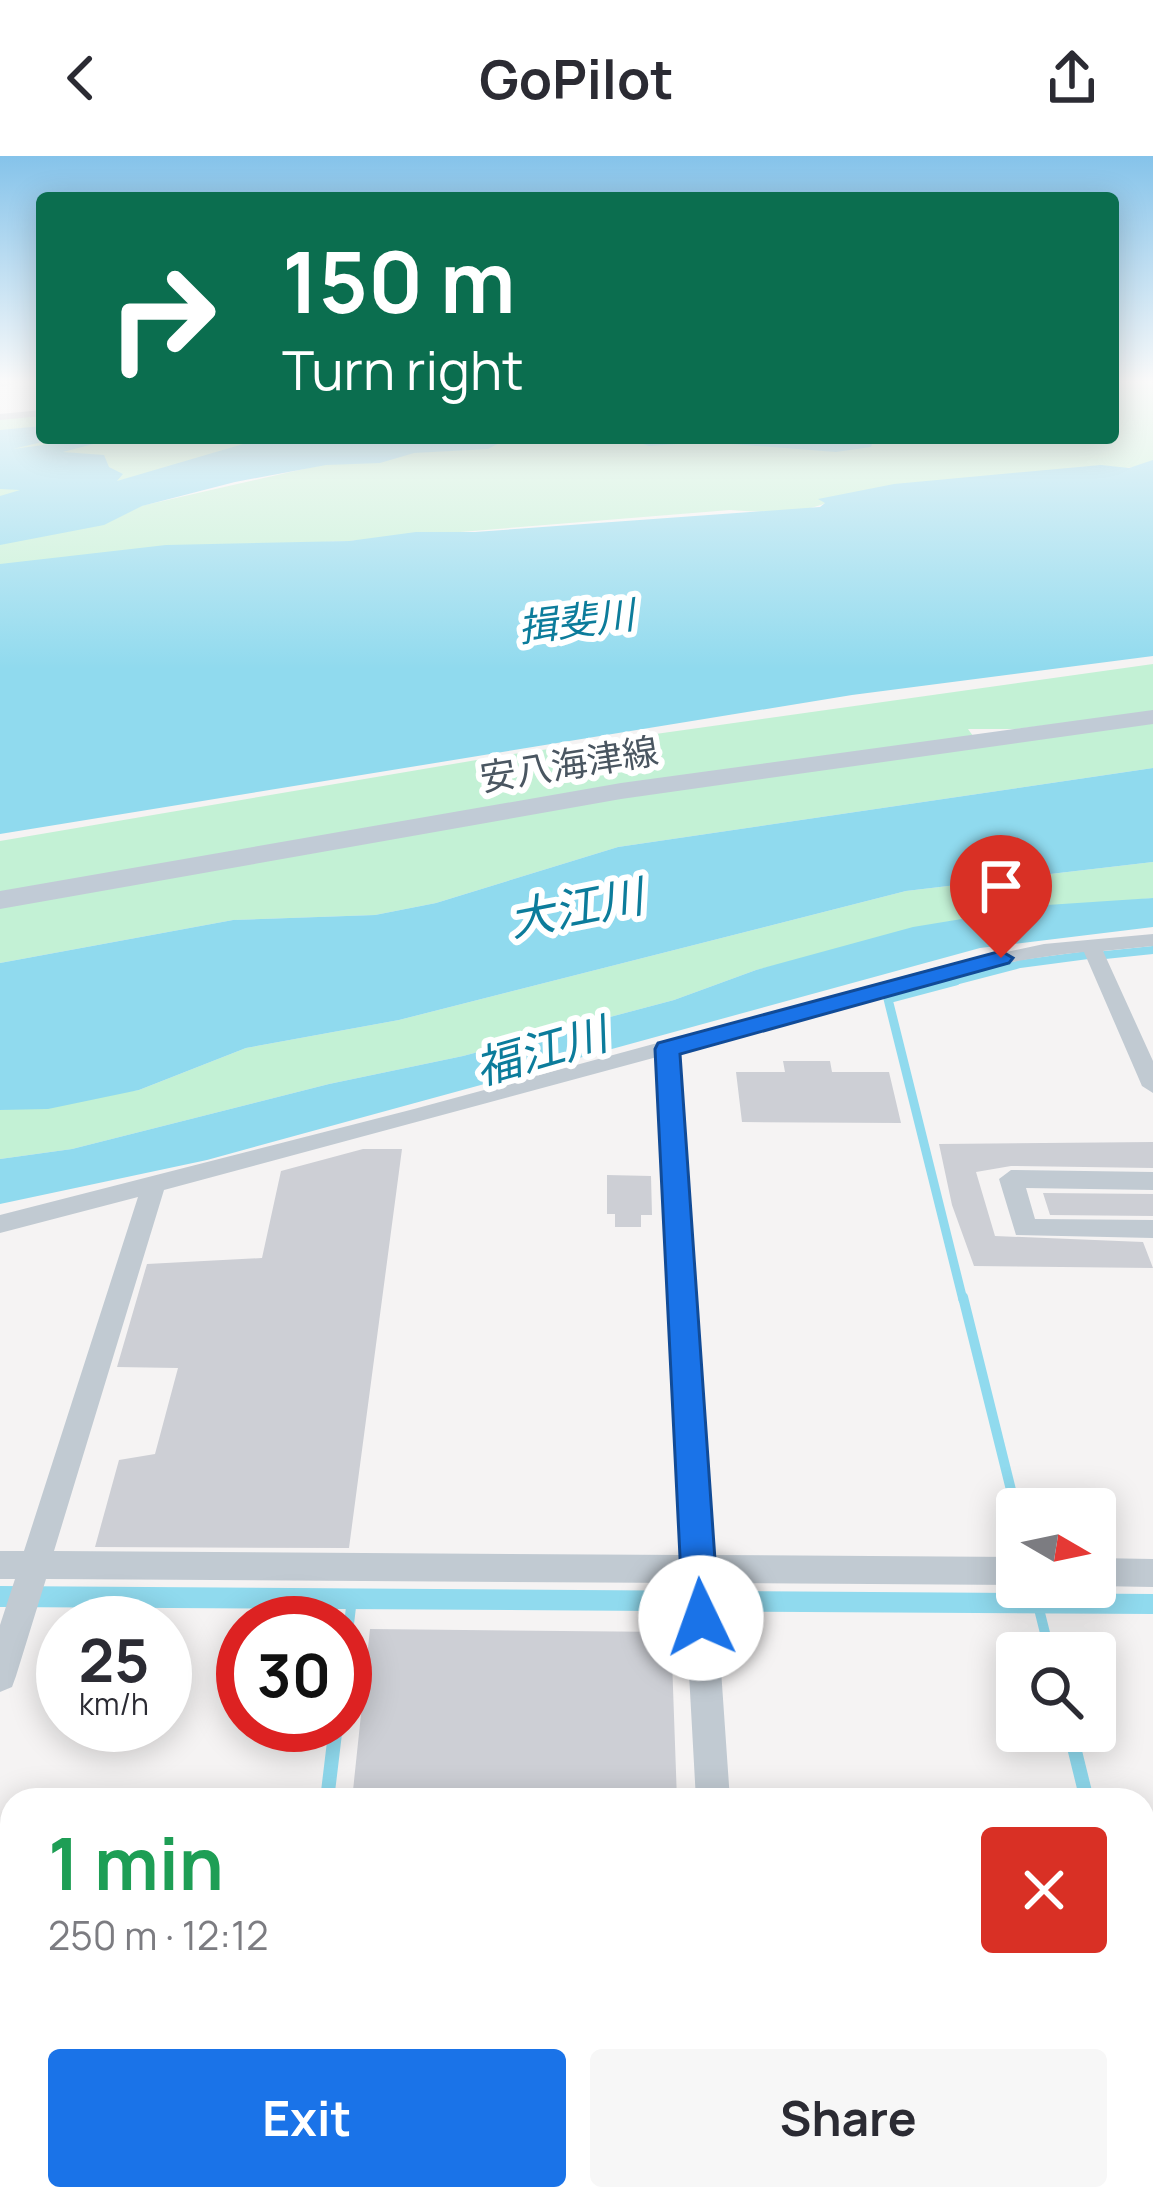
<!DOCTYPE html>
<meta charset="utf-8">
<style>
:root{--surface:#fff;--page:#f7f7f7;--text:#2b2b33;--muted:#7c7c81;--accent:#1a73e8}
body{margin:0;font-family:Manrope,"Noto Sans JP",sans-serif;background:var(--page);color:var(--text);height:100vh;display:flex;flex-direction:column;font-size:45px;white-space:nowrap}
*{box-sizing:border-box;margin:0}
p{font-size:39px;color:var(--muted)}
.icon{flex:none;width:66px;height:66px;fill:none;stroke:currentColor;stroke-width:2;stroke-linecap:round;stroke-linejoin:round}
.map{position:relative;flex:1;overflow:hidden}
.drawer{position:absolute;left:0px;top:1632px;width:1155px;height:423px;display:flex;flex-direction:column;background:var(--surface);border-radius:36px 36px 0 0;box-shadow:0 6px 30px #0003}
.drawer>*{flex:none}
.banner{position:absolute;left:36px;top:36px;width:1083px;height:252px;border-radius:12px;box-shadow:0 6px 30px #0003;background:#0b6e4f;color:#fff;overflow:hidden}
.needle{width:78px;rotate:99deg}
.fabs{position:absolute;left:996px;top:1332px;display:grid;gap:24px}
.fabs a{display:grid;place-items:center;width:120px;height:120px;border-radius:12px;background:var(--surface);box-shadow:0 6px 30px #0003;font-size:60px}
.speed{position:absolute;left:36px;top:1440px;display:flex;gap:24px;font-size:60px;font-weight:700;text-align:center}
.speed>*{display:grid;place-content:center;width:156px;height:156px;border-radius:50%;background:var(--surface);box-shadow:0 6px 30px #0003;line-height:1}
.speed small{font-size:30px;font-weight:400}
.speed .limit{border:18px solid #d22;background:#fff;color:#111}
.pin{position:absolute;display:grid;place-items:center;width:102px;height:102px;color:#fff;margin:-123px -51px;border-radius:50% 50% 50% 0;rotate:-45deg;box-shadow:0 0 12px #0007}
.pin .icon{rotate:45deg}
.me{position:absolute;width:132px;margin:-66px;rotate:357deg;stroke-linejoin:round;filter:drop-shadow(0 0 9px #0008)}
.turn{display:flex;align-items:center;gap:42px;height:252px;padding:0 48px;font-size:54px}
.turn .icon{width:156px;height:156px;stroke-width:2.5}
.turn b{display:block;font-size:84px;line-height:102px}
.round{display:grid;place-items:center;flex:none;width:126px;height:126px;border-radius:12px;background:var(--page)}
.headline{display:flex;align-items:center;justify-content:space-between;height:204px;padding:0 48px}
h1{font-size:72px;font-weight:700;line-height:90px;color:#1e9e55}
.button{display:flex;gap:24px;margin-top:auto;padding:24px 48px}
.button a{flex:1;height:138px;border-radius:12px;background:var(--accent);color:#fff;font-size:48px;font-weight:700;line-height:138px;text-align:center}
.button a+a{background:var(--page);color:var(--text)}
header{display:flex;justify-content:space-between;align-items:center;height:156px;padding:0 48px;background:var(--surface);font-size:54px;font-weight:700}
.map>svg:first-child{display:block}
.green{fill:#c3f1d5}
.water{fill:#90daee}
.lines{fill:none;stroke-linecap:round;stroke-linejoin:round}
.stream-far3{stroke:#90daee;stroke-width:8}
.stream-far2{stroke:#90daee;stroke-width:9}
.stream-far1{stroke:#90daee;stroke-width:10}
.stream{stroke:#90daee;stroke-width:14}
.building{fill:#cdcfd5}
.minor{fill:#c1cad2;fill-rule:evenodd}
.secondary{fill:#c1cbd6;fill-rule:evenodd}
.route{fill:#1a73e8;stroke:#114b97;stroke-width:3}
.labels{text-anchor:middle;stroke-width:12;stroke-linejoin:round;paint-order:stroke}
.far-street-label{font-size:36px;fill:#4a5661;stroke:#fff}
.far-water-label{font-size:39px;font-style:italic;fill:#0c7c9b;stroke:#fff}
.water-label{font-size:45px;font-style:italic;fill:#0c7c9b;stroke:#fff}
</style>
<header><svg class="icon" aria-label="back" viewBox="0 0 24 24"><path d="M15 5l-7 7 7 7"/></svg>GoPilot<svg class="icon" aria-label="share" viewBox="0 0 24 24"><path d="M12 15V3M7 8l5-5 5 5M5 13v7h14v-7"/></svg></header>
<div class="map">
<svg width="1153" height="2053" viewBox="0 0 1153 2053">
<rect width="100%" height="100%" fill="#f5f3f3"/>
<!-- green -->
<path class="green" d="M1113,226H1153V309L831,344C809,359 756,356 730,354L349,385L201,391L0,413V382L440,282H1113Z
M42,259V282H295L127,326L0,344V263Z
M1153,508V556L1016,573H968L973,580L0,737V685L506,599Z
M1153,567V612L618,691L436,747L375,759L233,764L0,807V750L625,640Z
M1153,706V742L986,758L756,814L674,844L463,900L329,928L72,993L0,1003V954L139,934L246,892L399,864L906,735Z"/>
<!-- water -->
<path class="water" d="M42,270V282H59L13,293L97,282V287L63,296L104,299L109,311L123,318L117,325L264,282H532L501,286L488,293L414,297L380,307L326,309L235,326L142,350L104,369L0,389V340L20,334L0,333V274Z
M624,282H874L871,291L836,296L705,286L649,290Z
M1153,304V500L852,539L0,678V408L166,389L349,385L416,376H475L820,351L825,347L818,343L894,328L1101,309L1129,312Z
M1153,612V706L906,735L399,864L246,892L139,934L48,953L0,954V807L233,764L375,759L436,747L618,691Z
M1153,742V771L980,792L207,1004L0,1048V1003L72,993L329,928L463,900L674,844L756,814L913,771L1047,749Z
M0,1430L1153,1438V1458L0,1451Z"/>
<g class="lines">
<!-- stream-far3 -->
<path class="stream-far3" d="M1105,799L1153,794
M944,828L1020,808L1088,799"/>
<!-- stream-far2 -->
<path class="stream-far2" d="M956,825L888,843L963,1144"/>
<!-- stream-far1 -->
<path class="stream-far1" d="M963,1141L1017,1358
M1040,1457L1050,1497
M345,1502L351,1451"/>
<!-- stream -->
<path class="stream" d="M1070,1575L1087,1644
M327,1644L336,1569
M1143,1866L1153,1906
M275,2053L276,2043"/>
</g>
<!-- building -->
<path class="building" d="M783,905H830L832,916H889L901,967L742,966L736,916H785Z
M1153,986V1012L1011,1010L976,1016L995,1080L1143,1086L1153,1112L974,1110L952,1049L939,988Z
M363,993H402L349,1392L95,1391L119,1304L155,1298L178,1212L117,1211L147,1108L262,1102L281,1015Z
M607,1019L651,1020L652,1059H641V1071H615V1058H607Z
M1043,1037L1153,1038V1060L1050,1059Z
M370,1473L671,1476L677,1644H352Z"/>
<g class="lines">
<!-- minor -->
<path class="minor" d="M0,226H25L0,231Z
M42,254V260L0,264V258Z
M1153,778V790L1103,795L1153,905V937L1142,930L1084,796C947,809 811,859 678,895L713,1399L1017,1401V1429L715,1427L730,1644H696L684,1427L46,1423L16,1520L12,1531L0,1536V1469L15,1423H0V1395H24L138,1041L0,1077V1059L414,953L941,810L1044,788ZM657,901L683,1399L54,1395L164,1034Z
M1011,1014L1153,1016V1034L1026,1032L1035,1063L1153,1064V1082L1016,1079L999,1023Z
M1095,1402L1153,1403V1431L1095,1430Z
M717,2043H759L760,2053H718Z"/>
<!-- secondary -->
<path class="secondary" d="M1153,554V568L621,643L0,753V735L621,627Z"/>
</g>
<!-- sky -->
<linearGradient id="sky" x2="0" y2="1"><stop stop-color="#85c3ea"/><stop offset="0.44" stop-color="#fafafa"/><stop offset="1" stop-color="#fafafa" stop-opacity="0"/></linearGradient>
<rect width="1153" height="513" fill="url(#sky)"/>
<!-- route -->
<path class="route" d="M1001,795L1013,802L1009,807L680,898L719,1462L714,1474L701,1479L689,1474L683,1462L655,893L658,887Z"/>
<g class="labels">
<!-- far-street labels -->
<g class="far-street-label">
<text transform="translate(569 608) rotate(-9)" y="13">安八海津線</text>
</g>
<!-- far-water labels -->
<g class="far-water-label">
<text transform="translate(576 465) rotate(-7)" y="14">揖斐川</text>
</g>
<!-- water labels -->
<g class="water-label">
<text transform="translate(576 752) rotate(-11)" y="16">大江川</text>
<text transform="translate(541 895) rotate(-16)" y="16">福江川</text>
</g>
</g>
</svg>
<div class="fabs">
<a><svg class="needle" viewBox="-14 -14 28 28"><path d="M0-13l5 13h-10z" fill="#e53935"/><path d="M0 13l5-13h-10z" fill="#7c7c81"/></svg></a>
<a><svg class="icon" aria-label="search" viewBox="0 0 24 24"><circle cx="10" cy="10" r="6"/><path d="M15 15l6 6"/></svg></a>
</div>
<div class="speed"><div>25<small>km/h</small></div><div class="limit">30</div></div>
<div class="pin" style="left:1001px;top:802px;background:#d93025"><svg class="icon" aria-label="arrive" viewBox="0 0 24 24"><path d="M6 21V4h12l-3 4 3 4H6"/></svg></div>
<svg class="me" style="left:701px;top:1462px" viewBox="-20 -20 40 40"><circle r="19" fill="#fff"/><path d="M0-13L10 11 0 6-10 11z" fill="#1a73e8"/></svg>
<div class="banner">
<div class="turn"><svg class="icon" aria-label="right" viewBox="0 0 24 24"><path d="M7 20v-9h11M14 6l5 5-5 5"/></svg><div><b>150 m</b>Turn right</div></div>
</div>
<section class="drawer">
<div class="headline"><div><h1>1 min</h1><p>250 m · 12:12</p></div><a class="round" style="background:#d93025;color:#fff"><svg class="icon" aria-label="close" viewBox="0 0 24 24"><path d="M6 6l12 12M18 6L6 18"/></svg></a></div>
<div class="button"><a>Exit</a><a>Share</a></div>
</section>
</div>
